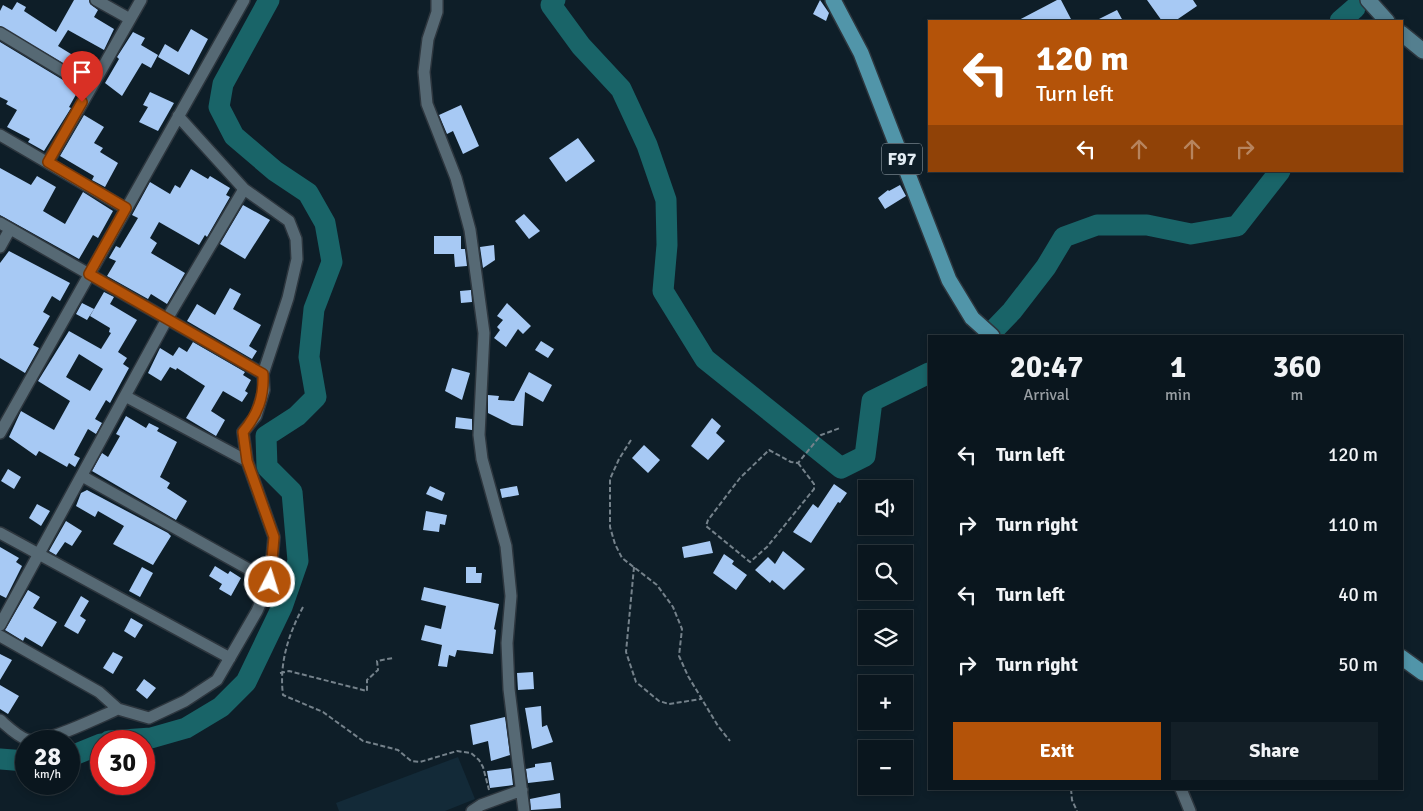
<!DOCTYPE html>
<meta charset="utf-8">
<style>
:root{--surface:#0a161e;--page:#131f27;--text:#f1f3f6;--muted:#999fa4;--line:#2a353c;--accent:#b45309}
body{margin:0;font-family:Signika,sans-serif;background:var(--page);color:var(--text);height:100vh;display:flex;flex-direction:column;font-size:19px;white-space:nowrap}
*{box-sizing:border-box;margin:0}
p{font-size:16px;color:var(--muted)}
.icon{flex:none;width:28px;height:28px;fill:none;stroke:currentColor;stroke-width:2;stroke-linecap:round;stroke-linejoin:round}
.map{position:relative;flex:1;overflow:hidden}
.details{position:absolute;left:928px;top:335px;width:475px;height:455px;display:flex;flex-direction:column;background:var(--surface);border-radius:0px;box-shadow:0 2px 8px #0003,0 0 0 1px var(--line)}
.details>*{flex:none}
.top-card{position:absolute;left:928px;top:20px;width:475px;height:152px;border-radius:0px;box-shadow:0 2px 8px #0003,0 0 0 1px var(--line);background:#b45309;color:#fff;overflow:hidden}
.fabs{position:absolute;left:858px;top:480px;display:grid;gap:10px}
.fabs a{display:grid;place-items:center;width:55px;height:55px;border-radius:0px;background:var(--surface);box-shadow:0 2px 8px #0003,0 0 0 1px var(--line);font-size:25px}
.speed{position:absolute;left:15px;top:730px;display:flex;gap:10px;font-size:25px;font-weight:700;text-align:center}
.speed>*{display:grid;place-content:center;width:65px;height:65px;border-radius:50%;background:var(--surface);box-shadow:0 2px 8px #0003,0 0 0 1px var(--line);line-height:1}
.speed small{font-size:12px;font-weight:400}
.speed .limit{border:8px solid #d22;background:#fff;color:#111}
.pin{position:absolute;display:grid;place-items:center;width:42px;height:42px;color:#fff;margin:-51px -21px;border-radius:50% 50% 50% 0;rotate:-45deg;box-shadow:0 0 5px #0007}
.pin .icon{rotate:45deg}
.me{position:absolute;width:55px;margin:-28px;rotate:5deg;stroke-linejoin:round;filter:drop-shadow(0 0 4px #0008)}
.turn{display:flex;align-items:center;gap:18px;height:105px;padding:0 25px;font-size:22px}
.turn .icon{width:65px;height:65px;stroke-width:2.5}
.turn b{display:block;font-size:35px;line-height:42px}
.lanes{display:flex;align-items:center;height:48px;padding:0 25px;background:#0003;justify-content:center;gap:25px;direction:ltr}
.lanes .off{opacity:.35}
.eta{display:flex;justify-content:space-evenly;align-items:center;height:85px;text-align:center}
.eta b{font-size:30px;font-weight:800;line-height:35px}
.cta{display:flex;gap:10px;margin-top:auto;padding:10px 25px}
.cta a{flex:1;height:58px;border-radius:0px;background:var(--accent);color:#fff;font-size:20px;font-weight:800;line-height:58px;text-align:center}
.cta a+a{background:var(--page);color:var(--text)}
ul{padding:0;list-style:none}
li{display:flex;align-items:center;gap:15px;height:70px;padding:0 25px}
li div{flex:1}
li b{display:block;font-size:19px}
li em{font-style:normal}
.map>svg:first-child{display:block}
.built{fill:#132a38}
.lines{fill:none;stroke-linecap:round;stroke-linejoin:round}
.stream{stroke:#196468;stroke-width:4}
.river{stroke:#196468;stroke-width:21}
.building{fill:#a7c9f4;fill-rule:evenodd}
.street-casing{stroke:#2d363e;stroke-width:14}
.secondary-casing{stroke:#2d363e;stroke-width:18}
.primary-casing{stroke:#2d363e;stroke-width:18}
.path{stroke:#75828b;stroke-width:2;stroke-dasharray:5 2.5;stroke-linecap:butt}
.street{stroke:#566974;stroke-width:11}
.secondary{stroke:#547f8f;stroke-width:15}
.primary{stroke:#5195a9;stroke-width:15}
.route-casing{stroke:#753606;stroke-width:12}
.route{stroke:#b45309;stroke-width:9}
.labels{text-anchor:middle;stroke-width:5;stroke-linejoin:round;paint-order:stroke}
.shield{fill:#0e1e28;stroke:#a2aeb6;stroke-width:1}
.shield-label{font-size:18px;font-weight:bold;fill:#e2ecf3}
</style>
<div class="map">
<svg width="1423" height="811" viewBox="0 0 1423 811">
<rect width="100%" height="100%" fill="#0e1e28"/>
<!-- built -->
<path class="built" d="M458,757L475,799L445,811H339L336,803Z"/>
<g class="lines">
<!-- stream -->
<path class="stream" d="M1355,8L1365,2"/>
<!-- river -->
<path class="river" d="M555,0L551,5L581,46L621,89L647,145L666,200L667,245L663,291L705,359L841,468L865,456L872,401L929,373
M1340,21L1355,8
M988,336L1012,311L1046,267L1064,237L1097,225H1147L1191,234L1237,226L1280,171
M109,741L151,738L186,728L221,707L246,682L282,607L298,561L292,492L267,467L266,436L297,416L316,397L309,357L314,309L332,262L325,223L308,193L275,171L234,136L219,107L223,84L269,0
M69,757L101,744
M0,759L26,761"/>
</g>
<!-- building -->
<path class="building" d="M74,0H89L90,4L98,10L94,17L114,29L104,50L68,30L58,46L84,62L78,72L0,26V11L3,5L12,10L17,2L26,7L24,11L56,32Z
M820,0L829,13L826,21L813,14Z
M1057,0H1061L1072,21H1017Z
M1147,0H1193L1197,6L1175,21H1162Z
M1117,10L1123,21H1095Z
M191,29L208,39L189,75L158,57L165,44L178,52Z
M133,32L145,38L141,45L158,55L151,68L142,63L122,96L105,83L119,59L117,57Z
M0,42L73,86L71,87L78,91L69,107L71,108L44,151L28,142L30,139L7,127L17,110L6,104L8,101L0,97Z
M150,92L174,103L158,131L139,122L148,107L143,105Z
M461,105L479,146L463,154L453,131L447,134L439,115Z
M84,115L104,127L94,143L103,148L100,152L118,163L105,187L92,180L94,176L60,156Z
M578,138L595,161L566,182L549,158Z
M0,168L31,185L37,176L56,187L43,211L65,224L83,192L113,211L98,238L93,235L79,259L0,215Z
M191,169L208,179L210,176L230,188L226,195L230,197L207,237L205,235L199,245L159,222L150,238L157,243L151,253L185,273L167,304L151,294L148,299L107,276L116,261L109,258L116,246L120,248L138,218L132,215L150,182L170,194L175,185L180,188Z
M900,185L906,196L885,209L878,198L888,190L889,191Z
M243,205L270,220L245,259L220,244Z
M524,214L540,231L529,239L515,221Z
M434,236H461V249H465L467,266L455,267L454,254H434Z
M494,245L495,260L483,268L480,247Z
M9,251L70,283L60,301L52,296L43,312L50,316L33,345L39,348L25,373L0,358V263Z
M230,288L241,294L233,309L261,325L249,346L257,351L252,359L187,321L197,304L215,315Z
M471,290L472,302L461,303L460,291Z
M104,292L114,297L110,304L137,320L118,352L127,358L123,364L129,368L110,403L106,400L95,419L102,423L96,434L88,429L74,455L80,458L75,467L69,463L67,467L39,451L36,456L9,437L21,411L54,430L70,401L38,381L69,331L101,349L111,333L109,332L110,328L90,316ZM79,354L103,369L90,391L66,377Z
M82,303L94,309L87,320L76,314Z
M507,303L531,326L523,334L518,329L506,347L494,338L500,330L497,327L503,320L497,316Z
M541,341L554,349L548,358L535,350Z
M193,342L245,372L243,375L251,380L245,391L248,393L242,402L223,391L211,411L225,420L216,436L186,418L205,386L177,368L176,370L170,367L161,381L148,373L160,348L173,356L179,347L187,352Z
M452,368L470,373L462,400L445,391Z
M529,372L552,385L543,402L525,392L523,426L512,425L488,413V395L499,396L498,400L514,401Z
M126,416L146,428L149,423L159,428L157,431L177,442L160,477L170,483L167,488L187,501L176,520L92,471L102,453L108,457L120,436L116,434Z
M456,417L472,419V430L455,428Z
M712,418L721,426L716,433L725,441L708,460L691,446Z
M644,445L660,460L648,473L632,458Z
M8,469L21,477L14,489L1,481Z
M834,484L847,493L840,503L838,502L811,543L793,532L813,504L818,508Z
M430,486L445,493L442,501L426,494Z
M517,486L519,495L502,498L500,489Z
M87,490L168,533L171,536L153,565L113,544L124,526L98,511L95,517L76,506L81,493Z
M37,504L50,511L41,526L29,518Z
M426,511L447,515L445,525L440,524L439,532L423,530Z
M66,521L82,531L72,546L65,542L56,555L49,551Z
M710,541L713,553L684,558L682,547Z
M0,547L19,558L16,562L22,566L6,598L0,595Z
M783,551L805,569L784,590L772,580L770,583L755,570L768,557L775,564Z
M724,554L734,561L732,564L747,575L736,590L713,573Z
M215,566L228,574L230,571L241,578L231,596L219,589L222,584L209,576Z
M142,567L153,573L140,597L129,591Z
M466,567H476V573H482L481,583H466Z
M424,587L499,604L494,629L496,630L493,654L457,650L455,657L449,655L447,667L438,666L442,645L421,640L425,625L441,629L446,606L421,600Z
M28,590L40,597L33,608L57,622L42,647L25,637L23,641L5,630Z
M81,596L89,601L80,616L86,620L78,634L64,626Z
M131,618L143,625L135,638L124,631Z
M113,652L123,657L113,674L103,668Z
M0,654L12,660L0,680Z
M533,672L534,689L518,690L517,673Z
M144,679L156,688L147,699L136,690Z
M0,685L19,696L8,714L0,709Z
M541,706L542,727L547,725L553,742L532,749L525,708Z
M505,717L510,755L491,761L488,741L473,745L470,725Z
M551,762L554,780L528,783L526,769L535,767V764Z
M511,768L513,785L490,788L487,771Z
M560,793L561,808L531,810L530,799Z"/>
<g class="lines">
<!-- street casing -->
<g class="street-casing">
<path id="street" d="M96,0L130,19
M437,0V12L428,39L424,72L427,104L456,178L470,230L484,333L479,435L482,459L506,546L511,596L507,643L509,689L524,811
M0,33L91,88L141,0
M0,135L125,208
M48,162L91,88
M0,223L263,374
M0,247L10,229
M125,396L247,461
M0,433L244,0
M82,476L270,581
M0,533L230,658
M0,625L167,319L244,189
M0,636L99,692L118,709L149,718L185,701L217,680L257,611L270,581L274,537L247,461L243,432L256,416L264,390L263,374L288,298L297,259L296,239L289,221L244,189L178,116
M0,720C8,727 18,737 28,740C43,745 101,716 118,709
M1181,789L1190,811
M472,811L481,805L522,790"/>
</g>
<!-- secondary casing -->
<g class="secondary-casing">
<path id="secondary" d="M1368,0L1387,21
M1401,33L1423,51"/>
</g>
<!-- primary casing -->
<g class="primary-casing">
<path id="primary" d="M833,0L861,53L949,280L972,318L992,336
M1401,657L1423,673"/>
</g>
<!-- path -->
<path class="path" d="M631,440L619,459L610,479V527L615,544L622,558L657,585L673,607L682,629L679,656L688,676L718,726L730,741
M798,463L814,484V489L767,547L750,562L706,526L708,520L740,478L769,450L791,462L798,463L821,435L840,428
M634,567L626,652L636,682L659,701L669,704L701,699
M303,607C288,635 279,664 283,695L323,712L363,741L398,750L411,761L420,762L457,751L471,753L479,760L483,767L489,790
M280,673L289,671L367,691V680L378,670L377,661L393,658
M1071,789L1072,800L1077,811"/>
<!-- street -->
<use href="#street" class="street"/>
<!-- secondary -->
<use href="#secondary" class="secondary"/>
<!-- primary -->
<use href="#primary" class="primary"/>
</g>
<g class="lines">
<!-- route casing -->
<g class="route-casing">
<path id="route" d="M82,102L48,162L126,208L89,274L263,374C264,397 258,414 243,432L247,461L274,537L270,582"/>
</g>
<!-- route -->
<use href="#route" class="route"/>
</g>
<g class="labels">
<!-- shield labels -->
<rect class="shield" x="882" y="143.5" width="40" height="31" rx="4"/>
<g class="shield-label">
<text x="902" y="165">F97</text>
</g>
</g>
</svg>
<div class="fabs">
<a><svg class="icon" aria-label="sound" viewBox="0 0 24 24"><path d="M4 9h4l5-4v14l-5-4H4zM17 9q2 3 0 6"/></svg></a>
<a><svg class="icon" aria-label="search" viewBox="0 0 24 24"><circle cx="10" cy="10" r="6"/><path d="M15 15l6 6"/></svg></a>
<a><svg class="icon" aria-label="layers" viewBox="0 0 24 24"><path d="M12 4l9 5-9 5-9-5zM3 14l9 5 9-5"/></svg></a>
<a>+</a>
<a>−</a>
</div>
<div class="speed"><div>28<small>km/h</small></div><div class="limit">30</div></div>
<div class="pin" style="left:82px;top:102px;background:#d93025"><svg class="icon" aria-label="arrive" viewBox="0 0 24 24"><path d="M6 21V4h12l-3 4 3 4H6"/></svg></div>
<svg class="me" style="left:270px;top:582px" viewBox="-20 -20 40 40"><circle r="17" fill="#b45309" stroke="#fff" stroke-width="3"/><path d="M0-11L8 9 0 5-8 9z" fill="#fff"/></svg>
<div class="top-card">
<div class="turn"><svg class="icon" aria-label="left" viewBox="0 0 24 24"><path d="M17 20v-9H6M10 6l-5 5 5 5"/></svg><div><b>120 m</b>Turn left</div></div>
<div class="lanes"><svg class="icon" aria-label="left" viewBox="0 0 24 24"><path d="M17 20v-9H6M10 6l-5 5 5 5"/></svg><svg class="icon off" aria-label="ahead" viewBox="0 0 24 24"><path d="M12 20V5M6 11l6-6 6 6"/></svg><svg class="icon off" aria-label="ahead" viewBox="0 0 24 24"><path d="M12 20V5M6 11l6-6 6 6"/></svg><svg class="icon off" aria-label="right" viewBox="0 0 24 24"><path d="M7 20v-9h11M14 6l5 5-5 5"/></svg></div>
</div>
<section class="details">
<div class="eta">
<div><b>20:47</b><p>Arrival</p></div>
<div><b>1</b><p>min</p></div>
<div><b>360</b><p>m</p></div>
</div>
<ul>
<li><svg class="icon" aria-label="left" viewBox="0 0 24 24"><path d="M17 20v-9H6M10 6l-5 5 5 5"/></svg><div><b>Turn left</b></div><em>120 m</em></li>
<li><svg class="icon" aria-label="right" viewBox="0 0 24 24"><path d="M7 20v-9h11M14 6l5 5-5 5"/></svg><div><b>Turn right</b></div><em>110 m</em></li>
<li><svg class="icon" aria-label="left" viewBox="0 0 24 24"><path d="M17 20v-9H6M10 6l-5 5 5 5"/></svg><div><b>Turn left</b></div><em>40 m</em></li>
<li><svg class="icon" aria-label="right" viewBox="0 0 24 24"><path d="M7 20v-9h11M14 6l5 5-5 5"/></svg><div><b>Turn right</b></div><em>50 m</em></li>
</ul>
<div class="cta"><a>Exit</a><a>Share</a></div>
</section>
</div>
